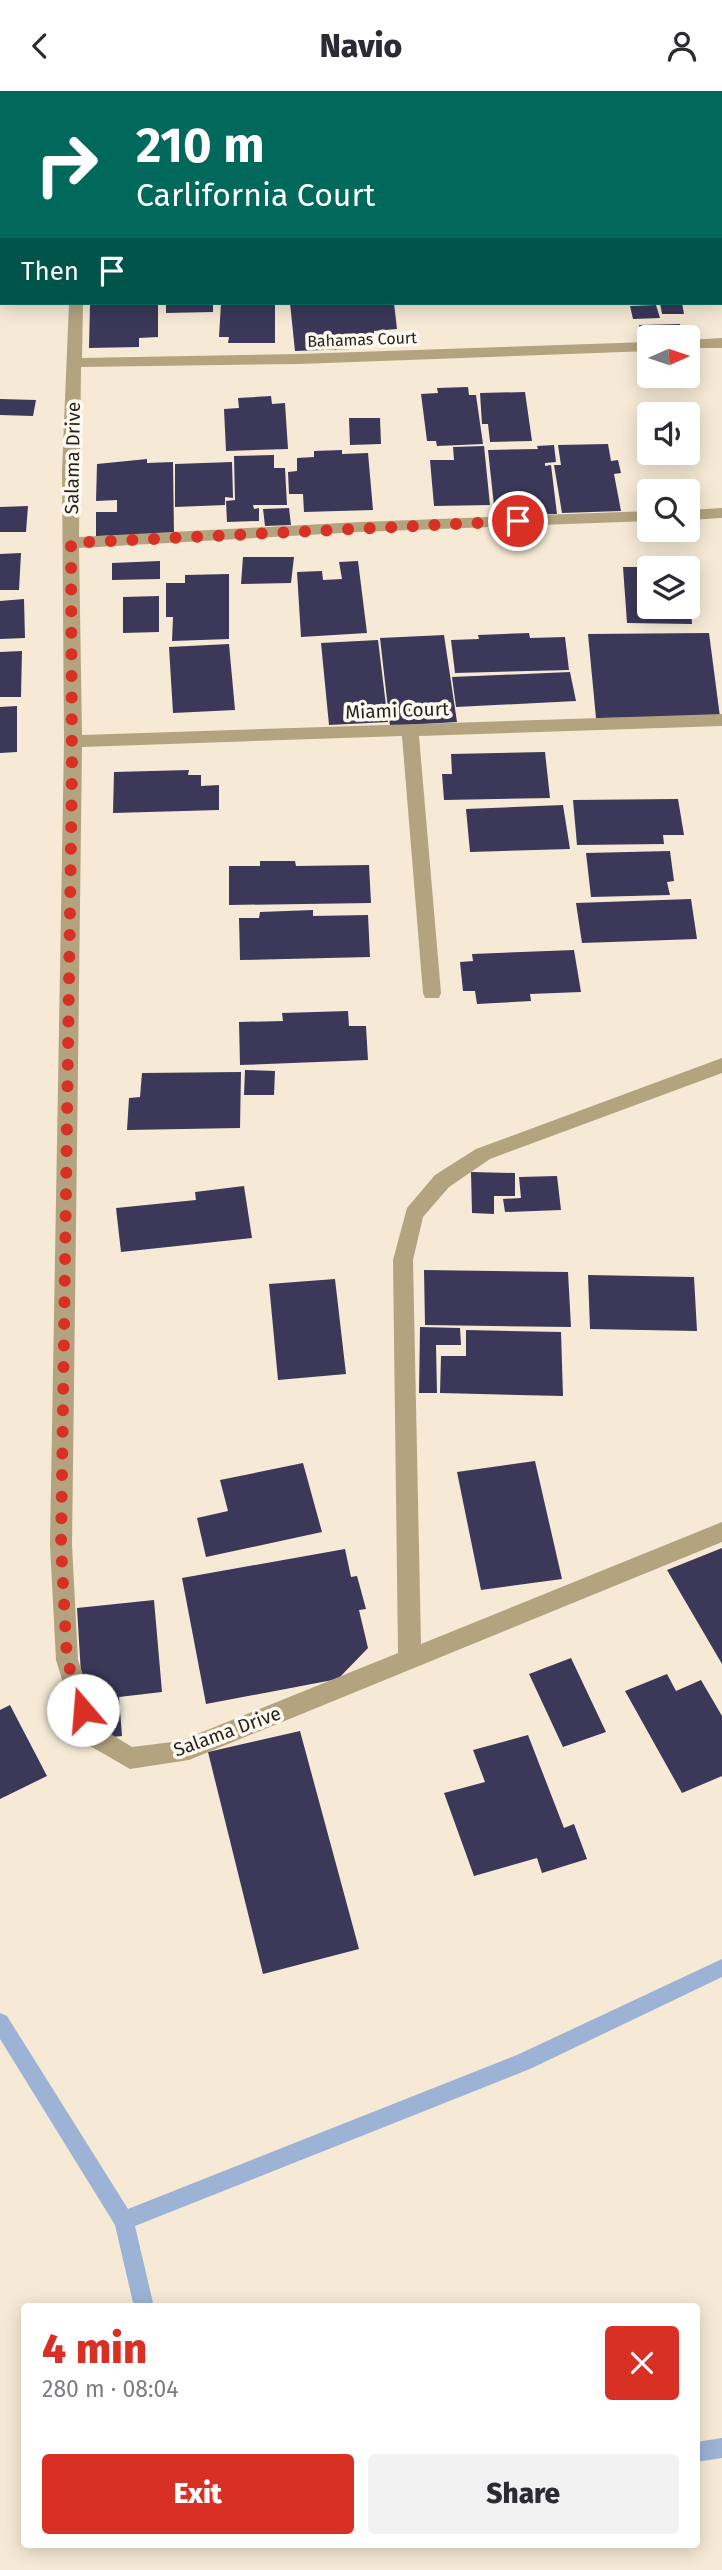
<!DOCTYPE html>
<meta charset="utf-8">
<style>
:root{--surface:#fff;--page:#f2f2f3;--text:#2b2b33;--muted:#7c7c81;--accent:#d93025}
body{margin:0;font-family:"Fira Sans",sans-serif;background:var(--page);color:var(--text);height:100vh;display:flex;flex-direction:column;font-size:26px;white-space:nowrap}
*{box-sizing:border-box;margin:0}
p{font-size:23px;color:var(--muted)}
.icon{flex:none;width:38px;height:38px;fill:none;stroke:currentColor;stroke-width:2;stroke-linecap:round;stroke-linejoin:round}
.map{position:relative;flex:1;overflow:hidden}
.details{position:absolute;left:21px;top:2212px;width:679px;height:245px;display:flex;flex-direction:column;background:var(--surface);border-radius:7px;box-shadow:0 4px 18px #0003}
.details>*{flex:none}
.top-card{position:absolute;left:0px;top:0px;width:723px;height:214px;box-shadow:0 4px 18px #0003;background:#00695c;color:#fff;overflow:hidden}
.needle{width:46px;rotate:87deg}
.controls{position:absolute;left:637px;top:234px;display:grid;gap:14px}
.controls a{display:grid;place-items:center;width:63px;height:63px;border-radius:7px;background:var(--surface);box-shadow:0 4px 18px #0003;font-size:35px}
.pin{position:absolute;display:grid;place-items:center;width:60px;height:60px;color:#fff;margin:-30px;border:4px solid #fff;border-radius:50%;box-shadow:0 2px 7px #0007}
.me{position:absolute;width:77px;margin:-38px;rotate:342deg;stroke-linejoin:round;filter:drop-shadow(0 0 5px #0008)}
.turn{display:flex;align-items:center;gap:24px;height:147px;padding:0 21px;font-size:32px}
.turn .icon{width:91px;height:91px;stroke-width:2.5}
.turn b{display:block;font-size:49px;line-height:60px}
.then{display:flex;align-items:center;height:66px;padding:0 21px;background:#0003;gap:14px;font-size:26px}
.round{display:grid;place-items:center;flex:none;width:74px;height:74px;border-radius:7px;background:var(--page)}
.summary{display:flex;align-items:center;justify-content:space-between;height:119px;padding:0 21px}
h1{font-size:42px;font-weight:800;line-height:52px;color:var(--accent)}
.cta{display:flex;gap:14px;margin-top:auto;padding:14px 21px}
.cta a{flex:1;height:80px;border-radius:7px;background:var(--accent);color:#fff;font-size:28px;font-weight:800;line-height:80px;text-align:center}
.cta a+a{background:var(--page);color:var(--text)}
header{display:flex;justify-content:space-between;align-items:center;height:91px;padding:0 21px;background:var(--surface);font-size:32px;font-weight:800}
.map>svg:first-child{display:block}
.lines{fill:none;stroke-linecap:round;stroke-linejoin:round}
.stream{fill:#9cb3d6;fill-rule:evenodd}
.building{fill:#3b3859}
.minor{fill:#b3a37f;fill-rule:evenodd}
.route{stroke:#d93025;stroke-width:12;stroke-dasharray:0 21.6}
.labels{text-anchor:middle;stroke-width:7;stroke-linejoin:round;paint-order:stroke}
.far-street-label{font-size:16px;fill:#241f18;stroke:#fdf9f0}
.street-label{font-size:19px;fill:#241f18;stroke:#fdf9f0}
</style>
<header><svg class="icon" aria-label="back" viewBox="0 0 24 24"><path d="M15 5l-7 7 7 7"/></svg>Navio<svg class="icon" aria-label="person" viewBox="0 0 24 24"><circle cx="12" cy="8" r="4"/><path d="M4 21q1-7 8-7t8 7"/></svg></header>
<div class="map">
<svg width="722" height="2479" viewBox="0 0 722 2479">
<rect width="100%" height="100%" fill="#f6ead6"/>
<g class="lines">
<!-- stream -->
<path class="stream" d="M6,0H16L17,2H7Z
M0,32H2L0,42Z
M722,1868V1886L530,1978L135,2135L154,2216H134L115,2134L0,1948V1922L7,1925L128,2118L517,1964Z
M722,2347V2367L696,2371V2351Z"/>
</g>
<!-- building -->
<path class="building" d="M90,212H158V246L139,247V256L89,257Z
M166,212H213V221L166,222Z
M221,212H275V252H228L229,246H219Z
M290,212H394L397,238L374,240V246L349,247L351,258L295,260Z
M660,212H682L684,223H662Z
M656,214L660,227L633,228L630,215Z
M680,233L683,246L642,247L639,234Z
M468,296L469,304H476L483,353L437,355L436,350H427L421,303L438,302L437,297Z
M525,301L532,350L490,351L488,333H482L480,302Z
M271,305L272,313L285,312L288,358L226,360L224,318L239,317L238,307Z
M0,308L36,309L33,325L0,324Z
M349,327H380L381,353L350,354Z
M608,353L611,370L618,369L621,382L614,383L621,420L562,422L554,374H561L558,354Z
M554,354L556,371L545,372V375L551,374L557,423L495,424L488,359L538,358L537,355Z
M484,355L490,414L434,415L430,369H454L453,356Z
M342,359V363L368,362L373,419L304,421L303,403H289L288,381L297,380V367L314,366V360Z
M274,364V377H285L287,414H253L254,418L259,417V430L227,431L226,410L235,409L234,365Z
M147,368V372L173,371L174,443L96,445V421H117V409L96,410L97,373Z
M232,371L233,407L225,406V414L175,416V373Z
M28,415L26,441H0V416Z
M289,417L291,434L265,435L263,418Z
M21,462L19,499H0V463Z
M243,466H294L291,492L241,493Z
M160,470V488L112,489V472Z
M358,470L367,542L301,546L297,481L322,480L323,489L342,488L339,471Z
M623,476H649V516H688L690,505L692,533L627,532Z
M229,483V548L172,550L173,526H166V492H185V484Z
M159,505V541L123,542V506Z
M24,508L25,547L0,548V510Z
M529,542L530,547L565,546L569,579L455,582L451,549L479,548L478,544Z
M709,542L720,626L596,627L588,543Z
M444,544L457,631L390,635L380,547Z
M378,549L388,631L329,634L321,552Z
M229,553L235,619L173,622L169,556Z
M22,560L21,606H0V561Z
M570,581L576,610L456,616L452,586Z
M17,615V661L0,662V616Z
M545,661L550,707L444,709L442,683H452L451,663Z
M189,679L188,684H201V695L219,694V719L113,722L114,681Z
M678,708L684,744H663L664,753L577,754L573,709Z
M563,714L570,758L470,761L466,718Z
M670,760L674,790L667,791L670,804L591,806L586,762Z
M260,770H295L296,775L369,774L371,812L229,814V775H260Z
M691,808L697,848L582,852L576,812Z
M313,819V825L368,824L370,866L240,869L239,827H259L260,821Z
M574,859L581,901L530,903L531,910L477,913L475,900H463L460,871L473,870L472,863Z
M348,920L349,935H366L368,969L240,974L239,931L283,930L282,922Z
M245,979L275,980L274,1004H244Z
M241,981L240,1037L127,1039L129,1007L140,1006L142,982Z
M471,1081L515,1082V1105H494V1123L472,1122Z
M557,1085L561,1119L505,1121L503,1108L521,1107L519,1086Z
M244,1095L252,1147L121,1161L116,1117L196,1109L195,1101Z
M424,1179L568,1181L571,1236L425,1234Z
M588,1184L694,1186L697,1240L590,1238Z
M335,1188L346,1283L278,1289L269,1193Z
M420,1236L460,1237L461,1254H436L437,1302H419Z
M466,1239L561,1241L563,1305L440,1302L441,1265H466Z
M535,1370L562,1488L481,1499L457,1381Z
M303,1372L322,1441L206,1466L197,1427L228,1420L220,1389Z
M722,1457V1573L667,1479Z
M345,1458L351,1486L357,1485L366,1518L359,1519L368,1557L338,1588L206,1613L182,1487Z
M154,1509L162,1601L119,1606L122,1645L85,1649L77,1517Z
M571,1567L606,1641L563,1656L529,1583Z
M667,1583L676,1600L701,1589L722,1625V1685L682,1702L625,1600Z
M10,1614L47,1685L0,1708V1619Z
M300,1640L359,1858L263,1883L208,1661Z
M528,1644L564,1737L574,1733L587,1768L542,1782L537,1767L474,1785L444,1702L485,1691L473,1659Z"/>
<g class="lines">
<!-- minor -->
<path class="minor" d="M75,0H89L74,2Z
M427,0H441V2H427Z
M706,0H720V2H706Z
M721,167H722V189H721Z
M69,212H83L82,267L299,263L649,251V260L299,273L81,276L79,446L360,431L649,420V430L360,441L79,457L82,644L722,623V635L419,645L441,902L439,907H425L423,902L402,645L82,656L72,1454L78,1569L101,1637L132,1656L180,1650L398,1562L393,1169L407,1117L435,1084L476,1058L722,967V982L490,1068L449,1096L423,1126L413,1169L421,1553L722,1431V1451L189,1669L130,1678L83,1651L79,1644L56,1569L50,1454L64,650L62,380Z
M722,247V257H688V249Z
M722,417V427L688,429V419Z"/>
</g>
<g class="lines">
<!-- route -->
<path class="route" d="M83,1619L67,1569L61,1454L72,678L71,452L518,430"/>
</g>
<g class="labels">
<!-- far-street labels -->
<g class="far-street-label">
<text transform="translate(362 248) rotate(-2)" y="6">Bahamas Court</text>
</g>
<!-- street labels -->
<g class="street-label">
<text transform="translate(72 367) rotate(-89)" y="7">Salama Drive</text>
<text transform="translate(397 619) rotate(-2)" y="7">Miami Court</text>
<text transform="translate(227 1640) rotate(-20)" y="7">Salama Drive</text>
</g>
</g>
</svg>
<div class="controls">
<a><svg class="needle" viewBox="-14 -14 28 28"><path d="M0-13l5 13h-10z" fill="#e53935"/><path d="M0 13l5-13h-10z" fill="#7c7c81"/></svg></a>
<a><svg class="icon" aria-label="sound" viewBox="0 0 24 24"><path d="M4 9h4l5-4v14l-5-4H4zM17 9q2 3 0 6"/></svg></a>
<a><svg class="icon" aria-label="search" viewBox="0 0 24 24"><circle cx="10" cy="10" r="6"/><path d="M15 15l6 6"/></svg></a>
<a><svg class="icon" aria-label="layers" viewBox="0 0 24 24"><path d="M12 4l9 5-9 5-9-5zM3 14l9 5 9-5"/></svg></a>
</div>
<div class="pin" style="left:518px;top:430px;background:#d93025"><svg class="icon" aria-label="arrive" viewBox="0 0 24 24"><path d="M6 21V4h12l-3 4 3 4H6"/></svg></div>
<svg class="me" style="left:83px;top:1619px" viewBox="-20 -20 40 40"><circle r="19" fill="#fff"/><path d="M0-13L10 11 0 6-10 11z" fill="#d93025"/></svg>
<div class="top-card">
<div class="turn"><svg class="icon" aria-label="right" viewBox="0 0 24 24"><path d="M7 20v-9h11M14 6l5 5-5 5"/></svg><div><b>210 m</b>Carlifornia Court</div></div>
<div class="then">Then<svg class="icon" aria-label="arrive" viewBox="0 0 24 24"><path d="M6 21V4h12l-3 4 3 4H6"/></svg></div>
</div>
<section class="details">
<div class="summary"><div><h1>4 min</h1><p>280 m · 08:04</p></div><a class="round" style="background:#d93025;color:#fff"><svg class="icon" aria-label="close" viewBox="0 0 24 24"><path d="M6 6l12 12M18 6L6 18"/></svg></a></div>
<div class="cta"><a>Exit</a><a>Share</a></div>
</section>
</div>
